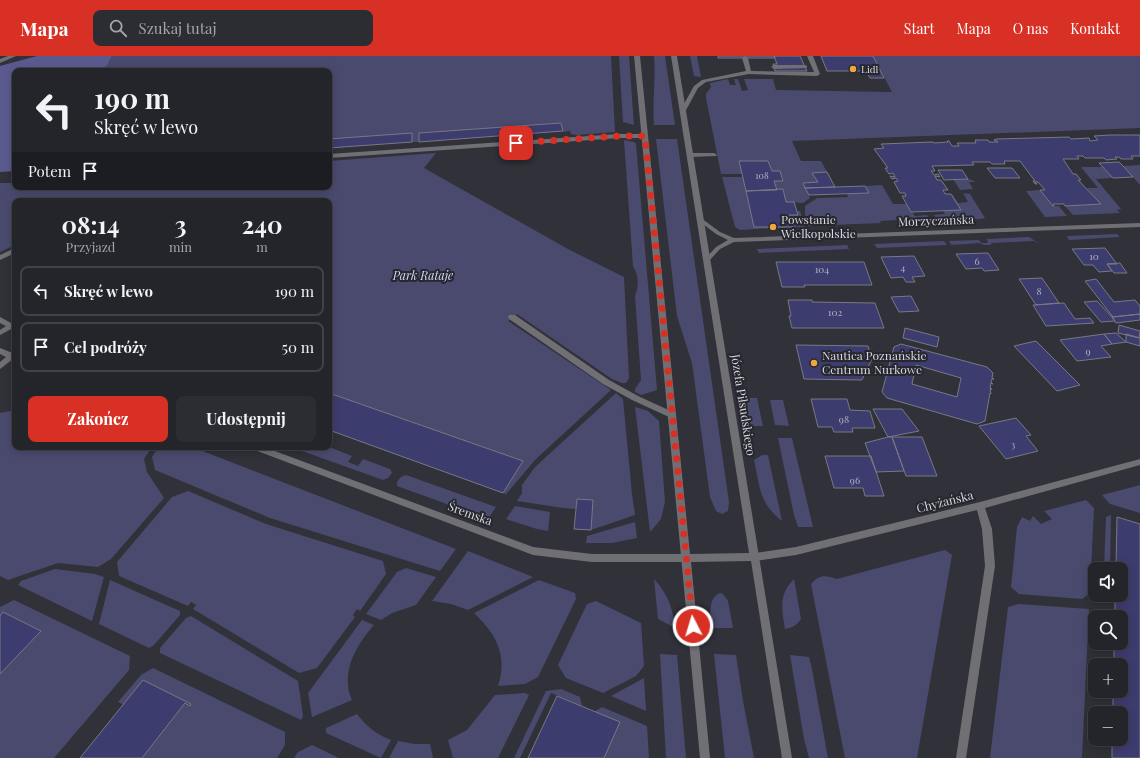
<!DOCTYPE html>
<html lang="pl">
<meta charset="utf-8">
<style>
:root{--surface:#24252b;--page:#2c2d33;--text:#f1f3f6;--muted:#a3a5a9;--line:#414247;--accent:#d93025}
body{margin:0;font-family:"Playfair Display",serif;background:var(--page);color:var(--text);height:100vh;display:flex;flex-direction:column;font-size:15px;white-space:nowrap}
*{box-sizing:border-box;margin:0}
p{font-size:13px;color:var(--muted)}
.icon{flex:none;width:22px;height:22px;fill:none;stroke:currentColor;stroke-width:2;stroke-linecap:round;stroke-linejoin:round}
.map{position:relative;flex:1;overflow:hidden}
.drawer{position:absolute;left:12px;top:142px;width:320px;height:252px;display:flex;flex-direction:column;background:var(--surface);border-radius:8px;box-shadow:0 2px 10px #0003,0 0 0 1px var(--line)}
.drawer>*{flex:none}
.top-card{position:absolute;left:12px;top:12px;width:320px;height:122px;border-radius:8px;box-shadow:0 2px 10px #0003,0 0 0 1px var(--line);background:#24252b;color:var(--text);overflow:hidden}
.buttons{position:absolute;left:1088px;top:506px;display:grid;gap:8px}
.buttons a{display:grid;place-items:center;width:40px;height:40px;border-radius:8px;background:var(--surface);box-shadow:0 2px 10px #0003,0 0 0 1px var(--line);font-size:20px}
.pin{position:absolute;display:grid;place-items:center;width:34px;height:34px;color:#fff;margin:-17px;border-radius:8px;box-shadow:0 2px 6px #0006}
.me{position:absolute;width:44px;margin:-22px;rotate:355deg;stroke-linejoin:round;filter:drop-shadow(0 0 3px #0008)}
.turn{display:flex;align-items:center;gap:14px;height:84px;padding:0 16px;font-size:18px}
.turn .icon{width:52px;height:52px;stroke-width:2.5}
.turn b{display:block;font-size:28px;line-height:34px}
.then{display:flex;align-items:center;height:38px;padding:0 16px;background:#0003;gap:8px;font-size:15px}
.eta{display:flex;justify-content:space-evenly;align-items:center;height:68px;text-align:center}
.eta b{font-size:24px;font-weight:700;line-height:28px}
.primary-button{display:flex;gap:8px;margin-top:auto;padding:8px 16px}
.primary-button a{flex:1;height:46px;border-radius:8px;background:var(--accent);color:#fff;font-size:16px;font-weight:700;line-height:46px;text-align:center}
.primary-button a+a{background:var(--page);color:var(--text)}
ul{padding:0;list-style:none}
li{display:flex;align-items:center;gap:12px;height:50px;margin:0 8px 6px;padding:0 8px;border:2px solid var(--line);border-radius:8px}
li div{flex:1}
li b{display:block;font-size:15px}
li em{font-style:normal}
header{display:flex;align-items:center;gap:24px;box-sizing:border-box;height:56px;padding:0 20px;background:var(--accent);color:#fff}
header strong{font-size:19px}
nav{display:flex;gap:22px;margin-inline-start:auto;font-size:14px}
.search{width:280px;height:36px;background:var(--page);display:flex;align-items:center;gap:10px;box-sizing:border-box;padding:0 14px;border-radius:8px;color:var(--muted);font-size:15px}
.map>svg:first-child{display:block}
.green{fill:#4a4a6e}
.forest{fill:#5a5a8f}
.building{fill:#3d3c6e;stroke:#787983;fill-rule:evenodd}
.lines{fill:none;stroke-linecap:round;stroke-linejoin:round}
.service{fill:#707074;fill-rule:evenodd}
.minor{fill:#707074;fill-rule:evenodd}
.tertiary{fill:#707074;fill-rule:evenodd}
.route{stroke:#d93025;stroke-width:7;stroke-dasharray:0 12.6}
.poi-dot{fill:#efa73d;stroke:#26272f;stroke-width:1.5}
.labels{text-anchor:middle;stroke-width:4;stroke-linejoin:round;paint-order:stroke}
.far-number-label{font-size:9px;fill:#b0b0c0}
.far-poi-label{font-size:10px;fill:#d6d6dc;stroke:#26272f;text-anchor:start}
.number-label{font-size:10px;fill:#b0b0c0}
.poi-label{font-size:12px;fill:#d6d6dc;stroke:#26272f;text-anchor:start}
.street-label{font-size:12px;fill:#d6d6dc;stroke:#26272f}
.park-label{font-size:12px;font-style:italic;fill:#d5d7f9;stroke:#26272f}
</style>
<header>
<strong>Mapa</strong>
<div class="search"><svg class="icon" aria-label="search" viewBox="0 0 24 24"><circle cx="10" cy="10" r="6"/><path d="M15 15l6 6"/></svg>Szukaj tutaj</div>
<nav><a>Start</a><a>Mapa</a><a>O nas</a><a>Kontakt</a></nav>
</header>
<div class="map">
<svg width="1140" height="702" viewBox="0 0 1140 702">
<rect width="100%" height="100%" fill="#303139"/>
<!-- green -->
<path class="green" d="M112,0H611L615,76L576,79L571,78L570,75L563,76L561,67L419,77V86H412V78L329,83V15H104Z
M619,0H629L634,69L623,66Z
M654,0H665L675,69H654C652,46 656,23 654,0Z
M690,0H697L701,21L694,20Z
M873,0H1140V72L792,85L801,105H821L827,116L813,117L818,126L803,127L810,142L803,147L786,146L783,133L777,134L774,125H783L780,116L772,115L768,105H739L743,118H721L706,42V38L711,31L710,27L728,23L730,29H736L734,23H738L742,35L748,34L744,23H773L776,34L892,36Z
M656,83H677L729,446L728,455L722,458L716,455L710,441L692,307L677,260Z
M624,84L634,86L636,88L657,334L641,339L635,336V333L641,324L635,240C639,230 639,220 633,210Z
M436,97L424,112L568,193L624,221L629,322L626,327H622L612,323L517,258L508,265L611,334L536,403L506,438L503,437L523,405L329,337V145H15V189L0,196V127H15V131H329V105Z
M1140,109V129L1123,110Z
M1081,111H1103L1113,122L1096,123L1121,153L1117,154L1120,157L1073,159L1065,150L1100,148L1087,132H1098Z
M722,121H743L754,171H792L740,174L735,171Z
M953,123C961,123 969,121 975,126H969L973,133L960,134Z
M882,129L893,148H906L915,160L927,159L931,165L920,166L914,163L880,165L881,167L808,170L805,158V150L817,142L848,141L847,138L868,137L865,130Z
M1040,134L1053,150H1059L1067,160L1045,161L1026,135Z
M963,137L970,138L985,162L981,163L937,165L934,159L945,158L943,155L960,154L951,138H952L958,147L968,146Z
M797,155H800L805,171H792L789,159H798Z
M1117,178L1120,181L1069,184L1067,181L1068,180Z
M1029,181L1040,188L1034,185L992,187L990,189H984L979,187L951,189L949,185L979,184L981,187H988L987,183Z
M944,185L947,189L877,192L874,188Z
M847,189L849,193L759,197L757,193Z
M616,337L623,343L632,438L635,459L591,474L593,444L577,443L576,453L563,452L517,445L522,437V429L535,411Z
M750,342H757L763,370H753L747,367L744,345Z
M770,344H783L789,370L775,369Z
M635,351L648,355L659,365L665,446L661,463L650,476Z
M15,354V391H154L150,394L144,403L147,416L164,442L111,503L98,511L58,507L8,524L0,520V357Z
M778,382H792L813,471H798L794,459Z
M162,391H192L456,493L440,515L270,462L155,414L152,401L155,396Z
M302,391H329L352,400L348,406L358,410L363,403L390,413L392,417L388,422L383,424L302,395Z
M762,399H768L782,465C759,447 760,431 754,404Z
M406,419L496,451L488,463L397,430C397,423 400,421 406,419Z
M1140,429V457L1110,448L1102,439Z
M188,435L266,468L383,505L386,518L360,555L357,553L353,559L355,561L317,612L299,617L193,553L196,549L191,546L188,550L119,520L117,506L172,441Z
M1086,444L1094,452L1090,537L1082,543L1019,538L1011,531L1017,471L1022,461L1030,465L1033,460L1041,468L1052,463L1044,455Z
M515,450L550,456L548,475L537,473L506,463Z
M1111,459L1110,513H1104L1106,461Z
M635,466L637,482L612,487H586L587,480Z
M945,494L952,499L917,702H845L811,528C819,518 826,519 837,523Z
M468,495L533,521L468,554L451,548L432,545Z
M406,512L436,521L416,549L392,557L381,564L366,558L397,516Z
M55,513L95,518L104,521L92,565L18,529L21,525Z
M654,523C668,538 673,552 675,572L658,563Z
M794,523L801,563C797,569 792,572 785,573C782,553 778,539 794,523Z
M110,524L180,555V559L154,589L149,592L99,568Z
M539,524L575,537L576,543L538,621L525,628L498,630C508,599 496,578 474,557Z
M720,537L723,538L728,545L733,572H711C711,561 707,542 720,537Z
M14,544L130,600L129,614L54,702H0V618L41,575L3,556L0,560V551Z
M596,545L641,567L644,610L636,620L603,637L566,622L558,609L587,548Z
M1019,548L1089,553L1082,702H990L1008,551Z
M191,560L298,625L303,660L301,664L160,597V592L186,562Z
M362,564L374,569C360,585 346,606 348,629C348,634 350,639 352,644L312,661L308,637Z
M660,598L677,599L686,702H666Z
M714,598L736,599L743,645L754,702H725Z
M790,599L809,601L812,613L828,702H809L804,683Z
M153,612L285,676V689L277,702H142L185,647L190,650L191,648L143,624L124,649L118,646L141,619Z
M644,622L646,655L611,640Z
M561,633L580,641L582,650L551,637L520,702H514L546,635Z
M525,637L529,639L498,702H453L448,684L467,674L495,639Z
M602,651L647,670L649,702H604L619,667L594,656Z
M357,658C367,671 376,678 391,684L381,702L326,677V672Z
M398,685L415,688H430L433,702H389Z
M312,689L339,702H294L298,696Z"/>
<!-- forest -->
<path class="forest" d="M37,0H112L104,15H15V115L0,116V10Z"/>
<!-- building -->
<path class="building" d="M718,0H774L775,2H718Z
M774,0H800L807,15H775L773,8H777Z
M821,0H873L884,22H870L866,15H827Z
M561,67L563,75L419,86V77Z
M412,77V86L329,92V83Z
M1110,79H1140V100H1131L1133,103H1121L1119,101H1115L1117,103L1106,104L1104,102H1085L1083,100H1077L1079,103H1063L1073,118H1076L1081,124H1078L1101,148L1065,150L1064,148H1053L1054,150H1053L1040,134H1045L1038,126H1035L1037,128H1035L1033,125H1035L1020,105H1004L1005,108H992L990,106H972L974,109L932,110L935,115H931L934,119L938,118L940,121L935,120L937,124H941L948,134H943L945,138H951L961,154L911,156L902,140H906L905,137H900L894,126L898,125L896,122L892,123L890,120L895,121L893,117L889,118L885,112H888L874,93L884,92L881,88L933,86L934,87L948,86L947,85H949L952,90H959L957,87H976L975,84H988L989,86H998L994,84L997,83L1069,81L1071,83L1089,82L1090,85L1098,84L1094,80Z
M739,105H768L772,115H780L783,125H774L777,134L746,135Z
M1119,106L1123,110L1133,121L1113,122L1099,107Z
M987,112H1012L1020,122H995Z
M938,114H962L968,123L944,124Z
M827,116L835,131L805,132L803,127L818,126L812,117Z
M865,130L869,137L809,139L805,132Z
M783,133L786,146H794L798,159H789L792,171H754L746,135Z
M1105,192L1117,208H1107L1112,215L1099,216L1093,209H1084L1072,193Z
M988,197L999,214L984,215L982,212L966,213L956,198Z
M914,200L925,220L912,221L915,226H906L903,221L891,222L881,201Z
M776,206H864L872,229H804L805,231H782Z
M1120,207L1127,217H1114L1107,208Z
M1042,222L1059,247L1036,249L1019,223Z
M1096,223L1114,246L1135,244L1140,250V258L1113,261L1085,225Z
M911,240L919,255L899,256L891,241Z
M788,244H812V246L875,247L884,272H792L789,260H791Z
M1097,245L1112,261L1115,265L1101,266L1084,246Z
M1064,247L1075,263L1090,262L1094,267L1046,270L1033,249Z
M1140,258V264L1116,267L1112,261Z
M1119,269L1140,275L1139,282L1118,277Z
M905,272L939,281L937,291L903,282Z
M1116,277L1126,286L1112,288L1104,278Z
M1104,278L1112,288L1101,290L1111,301L1077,305L1060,284Z
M1126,278L1140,282V290L1126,286Z
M1036,285L1080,329L1057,335L1014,290Z
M901,288L987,311L993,317L992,322L994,323H992L991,327L993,328L991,327L990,332L992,333H990L991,338L990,337L985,365L977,368L887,342L882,336L894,291ZM916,309L961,322L957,341L912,328Z
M796,289L868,290L872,303L862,324L804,323Z
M329,337L523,405L503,437L329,374Z
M811,343H847L850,354L870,355L875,372H852L853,376H834L832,371H818Z
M873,353H902L919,375L888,381Z
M1016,362L1031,379L1026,380L1038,395L1006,403L979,370Z
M888,381H892L904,415L876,416L865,387Z
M892,381H922L937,420H906Z
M825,400H871L884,440H865L863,432H834Z
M577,443L593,444L591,474L574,473Z
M1117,461L1140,468V702H1112V683H1121V657H1113V635H1121V609H1114V587H1121V561H1115V539H1121V513H1116Z
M3,556L41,575L0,618V560Z
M143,624L191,648L190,650L185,647L142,702H80Z
M557,640L620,666L604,702H528Z"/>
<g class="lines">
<!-- service -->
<path class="service" d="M745,0L748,2L751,15L814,16L807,0H813L820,18L817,20L749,18L706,26L698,32L685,56H681L680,55L694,30L702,24L746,15L742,2Z
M805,9L807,10V12L774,13L771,11L774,9Z
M714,97L717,99L716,100L690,101L687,99L690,97Z
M15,192V197L0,204V199Z
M509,259H515L609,324L638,340L675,357L676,359L675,361H669L632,344L603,328L509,263L508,261Z
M0,261L11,267L15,266V271L0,279V274L6,270L0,267Z"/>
<!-- minor -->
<path class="minor" d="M8,0H16L0,7V3Z
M619,78H645L648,80L645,82H619L329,102V98Z
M701,162L720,176L734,182L1140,167V171L734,186L720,193L709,205L707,206L704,204L716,191L728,184L716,178L699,165V163Z
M0,292L15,298V304L13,303L0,313V306L6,301L0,298Z
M251,391H264L533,491L592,498H686L689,499L691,502L689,505L686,506H592L533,499L252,393Z
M1140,403V409L985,452L992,473L995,510L966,702H956L985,510L982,473L977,454L796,499L755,505L752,504L750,501L752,498L755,497L796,491L980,446Z"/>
<!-- tertiary -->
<path class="tertiary" d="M634,0H640L690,498L749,497L671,0H677L792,702H782L751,505L691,506L710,702H700Z"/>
</g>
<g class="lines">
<!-- route -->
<path class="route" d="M516,87L619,80H645L693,570"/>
</g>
<!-- markers -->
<g class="poi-dot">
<circle cx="853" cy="13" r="4"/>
<circle cx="773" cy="171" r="4"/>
<circle cx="814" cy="307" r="4"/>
</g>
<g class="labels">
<!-- far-number labels -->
<g class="far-number-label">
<text x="762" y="123">108</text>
</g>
<!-- far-poi labels -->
<g class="far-poi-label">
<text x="861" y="17">Lidl</text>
</g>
<!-- number labels -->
<g class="number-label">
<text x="1094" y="204">10</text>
<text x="977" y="209">6</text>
<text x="903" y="215">4</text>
<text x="822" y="217">104</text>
<text x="1039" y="239">8</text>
<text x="835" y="260">102</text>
<text x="1088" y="299">9</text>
<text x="844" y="367">98</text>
<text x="1013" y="392">3</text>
<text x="855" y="428">96</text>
</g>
<!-- poi labels -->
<g class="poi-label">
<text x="781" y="168">Powstanie<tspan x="781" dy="14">Wielkopolskie</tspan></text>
<text x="822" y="304">Nautica Poznańskie<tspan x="822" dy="14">Centrum Nurkowe</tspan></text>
</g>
<!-- street labels -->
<g class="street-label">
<text transform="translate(936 165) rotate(-2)" y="4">Morzyczańska</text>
<text transform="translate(743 349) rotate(81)" y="4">Józefa Piłsudskiego</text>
<text transform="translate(945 446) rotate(-14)" y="4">Chyżańska</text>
<text transform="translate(470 458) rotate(20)" y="4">Śremska</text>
</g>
<!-- park labels -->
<g class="park-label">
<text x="423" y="224">Park Rataje</text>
</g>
</g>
</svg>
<div class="buttons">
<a><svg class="icon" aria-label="sound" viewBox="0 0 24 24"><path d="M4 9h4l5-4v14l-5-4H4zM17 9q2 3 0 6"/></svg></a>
<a><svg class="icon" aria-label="search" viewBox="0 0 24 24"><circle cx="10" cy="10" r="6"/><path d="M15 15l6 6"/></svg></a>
<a>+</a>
<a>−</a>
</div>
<div class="pin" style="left:516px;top:87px;background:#d93025"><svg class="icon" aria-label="arrive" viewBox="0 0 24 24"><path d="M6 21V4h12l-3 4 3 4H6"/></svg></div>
<svg class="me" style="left:693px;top:570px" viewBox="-20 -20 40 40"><circle r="17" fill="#d93025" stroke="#fff" stroke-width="3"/><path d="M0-11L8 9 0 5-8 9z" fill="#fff"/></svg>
<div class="top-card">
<div class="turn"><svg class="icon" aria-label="left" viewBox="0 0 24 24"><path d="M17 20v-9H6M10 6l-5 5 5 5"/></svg><div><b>190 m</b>Skręć w lewo</div></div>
<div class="then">Potem<svg class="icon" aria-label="arrive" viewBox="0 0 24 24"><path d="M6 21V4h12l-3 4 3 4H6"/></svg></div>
</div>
<section class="drawer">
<div class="eta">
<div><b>08:14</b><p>Przyjazd</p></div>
<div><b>3</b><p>min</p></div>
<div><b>240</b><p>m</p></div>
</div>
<ul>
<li><svg class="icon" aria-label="left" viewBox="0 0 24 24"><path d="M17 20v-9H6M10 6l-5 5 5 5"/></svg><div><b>Skręć w lewo</b></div><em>190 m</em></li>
<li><svg class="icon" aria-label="arrive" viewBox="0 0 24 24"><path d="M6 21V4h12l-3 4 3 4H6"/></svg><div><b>Cel podróży</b></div><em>50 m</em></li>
</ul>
<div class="primary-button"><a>Zakończ</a><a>Udostępnij</a></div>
</section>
</div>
